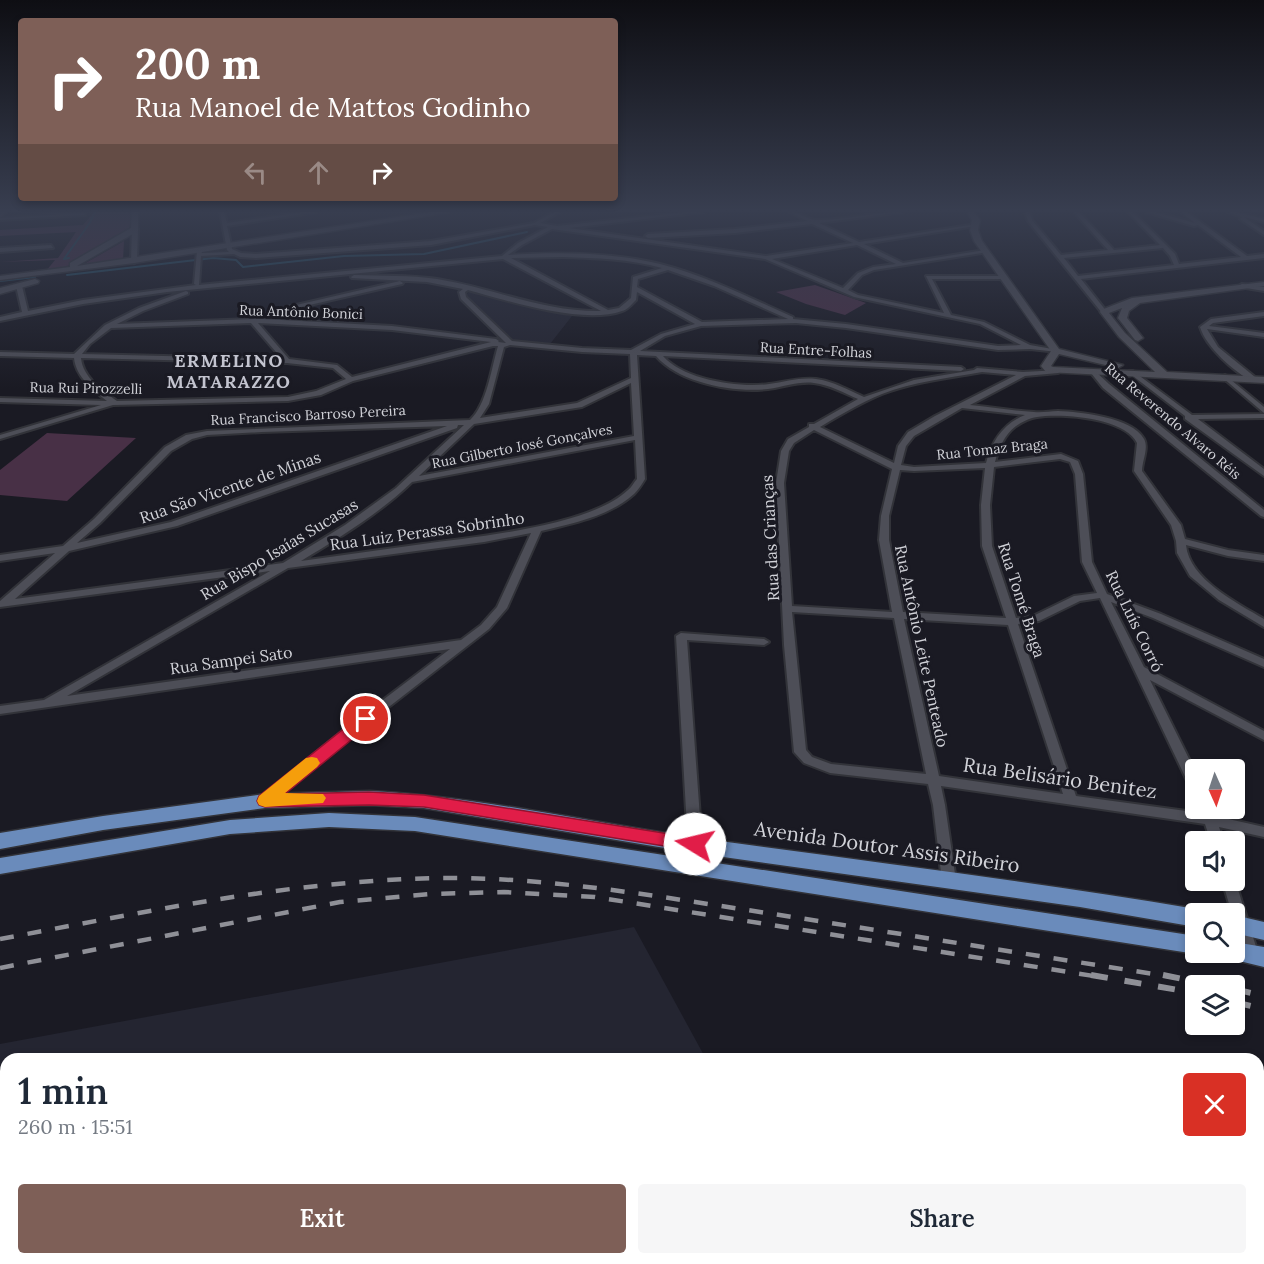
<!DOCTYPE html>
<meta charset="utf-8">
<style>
:root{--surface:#fff;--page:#f6f6f7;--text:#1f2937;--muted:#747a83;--accent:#7e5f57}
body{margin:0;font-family:Lora,serif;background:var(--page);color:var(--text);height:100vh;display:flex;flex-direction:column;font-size:22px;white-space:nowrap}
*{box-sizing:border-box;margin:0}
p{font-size:20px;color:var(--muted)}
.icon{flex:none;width:33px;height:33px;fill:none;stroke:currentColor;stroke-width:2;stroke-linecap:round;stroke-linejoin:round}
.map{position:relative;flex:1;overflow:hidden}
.side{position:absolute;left:0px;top:1053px;width:1264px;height:212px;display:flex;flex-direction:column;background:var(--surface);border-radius:18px 18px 0 0;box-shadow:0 3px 9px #0003}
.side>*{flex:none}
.top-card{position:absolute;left:18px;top:18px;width:600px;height:183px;border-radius:6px;box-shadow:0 3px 9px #0003;background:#7e5f57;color:#fff;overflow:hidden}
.needle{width:39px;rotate:177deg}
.buttons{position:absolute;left:1185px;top:759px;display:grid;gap:12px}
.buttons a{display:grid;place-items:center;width:60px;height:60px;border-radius:6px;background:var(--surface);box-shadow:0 3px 9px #0003;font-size:30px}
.pin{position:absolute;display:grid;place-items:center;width:51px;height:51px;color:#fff;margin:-26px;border:3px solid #fff;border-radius:50%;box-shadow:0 2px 6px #0007}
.me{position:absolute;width:66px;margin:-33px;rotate:279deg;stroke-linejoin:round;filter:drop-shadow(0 0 4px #0008)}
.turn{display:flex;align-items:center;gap:21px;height:126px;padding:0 18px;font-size:27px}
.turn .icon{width:78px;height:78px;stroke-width:2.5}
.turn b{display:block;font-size:42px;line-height:51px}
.lanes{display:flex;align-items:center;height:57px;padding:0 18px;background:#0003;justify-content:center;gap:30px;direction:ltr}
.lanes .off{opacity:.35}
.round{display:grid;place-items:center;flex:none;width:63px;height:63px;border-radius:6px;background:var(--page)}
.summary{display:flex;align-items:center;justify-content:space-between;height:102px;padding:0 18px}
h1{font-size:36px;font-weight:600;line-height:45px}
.action{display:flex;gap:12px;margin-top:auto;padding:12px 18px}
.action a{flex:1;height:69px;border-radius:6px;background:var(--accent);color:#fff;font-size:24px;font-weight:600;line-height:69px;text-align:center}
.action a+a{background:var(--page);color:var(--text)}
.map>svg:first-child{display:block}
.built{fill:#242531}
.green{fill:#483046}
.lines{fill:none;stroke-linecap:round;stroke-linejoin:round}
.stream{stroke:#254d61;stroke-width:2}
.street-casing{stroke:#323339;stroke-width:4}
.secondary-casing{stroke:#323339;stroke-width:3}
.primary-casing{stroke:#323339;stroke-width:3}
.street{fill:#4d4e57;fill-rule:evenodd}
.secondary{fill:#4d4e57;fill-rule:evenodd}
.primary{fill:#6a8bbb;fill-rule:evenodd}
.rail-far1{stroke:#8f9097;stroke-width:4.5;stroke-dasharray:14 14;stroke-linecap:butt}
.rail{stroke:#8f9097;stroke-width:6;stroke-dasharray:17 17;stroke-linecap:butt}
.route{fill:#e11d48;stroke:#92132f;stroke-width:1.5}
.slow{fill:#f59e0b}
.labels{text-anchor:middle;stroke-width:6;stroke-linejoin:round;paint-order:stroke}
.far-street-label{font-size:14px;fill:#d1d2d8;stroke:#1a1a23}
.street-label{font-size:16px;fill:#d1d2d8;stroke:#1a1a23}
.far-district-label{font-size:18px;font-weight:bold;letter-spacing:1.5px;fill:#c3c4cf;stroke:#1a1a23}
.near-street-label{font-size:20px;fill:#d1d2d8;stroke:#1a1a23}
</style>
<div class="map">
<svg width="1264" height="1264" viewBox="0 0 1264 1264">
<rect width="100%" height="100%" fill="#1a1a23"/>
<!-- built -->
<path class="built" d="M473,291L572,316L550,344L512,340L467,297L468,293Z
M634,927L706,1059H6V1258H816L819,1264H0V1044Z"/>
<!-- green -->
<path class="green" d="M94,212H129L132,222L129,228C104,246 77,268 46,271L55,260L0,262L58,258L76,232L0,236V230L83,225Z
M124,241L123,260L82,265Z
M815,285L866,303L845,315L806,304L776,292Z
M47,433L136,438L67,501L0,495V470Z"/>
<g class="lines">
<!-- stream -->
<path class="stream" d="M69,258L64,259L89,224L95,212
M67,275L213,258L236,260L243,267L344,256L424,254L527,232
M0,281L35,277"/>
<!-- street casing -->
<g class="street-casing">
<path id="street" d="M220,212H224L227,223L303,212H317L227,226L232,249L241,253L256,254L431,241L534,223L554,212H560L540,223L557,226L685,212H704L569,228L766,256L853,243L812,224L735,233L648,238L645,236L648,234L735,229L807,221L790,212C800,212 807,220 817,220C846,220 874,212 903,212L819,223L859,242L977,224L975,226L864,244L903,263L985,250L988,252L874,270L862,275L848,290L858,295L944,313L926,276H1006V278L1004,279H932L951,315L984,322L1030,345L1058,350V352L1030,349L998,350L846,328L796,323L701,326L665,336L640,351L961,367L964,369L961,371L663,356C684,380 739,388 769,384C785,382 800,377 816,379C833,381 848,390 864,397L914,380L974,370L977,368L1023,372L1060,370V372L1058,373L1025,376L970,405C991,407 1013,411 1034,412C1042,413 1050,411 1058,411C1080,412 1132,417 1144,439C1149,448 1142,461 1142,471L1181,525L1185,539L1228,550L1264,555V561L1228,556L1186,545C1189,579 1237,603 1264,619V627L1219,600L1190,576L1177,553L1176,541L1171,525L1134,471L1137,443C1125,418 1062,413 1037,417C1029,418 1022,422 1016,426C1004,435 999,448 995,462L1061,454L1078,461L1083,474L1092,562L1107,594L1161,614L1264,659V667L1153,618L1111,602L1144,667L1264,731V740L1150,680L1196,773V792L1192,790L1190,787L1100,598L1080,601L1039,621L1018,624L1076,796L1201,813L1200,808H1213L1215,816L1264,827V837L1219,827L1224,842H1211L1205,824L941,786L945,805L956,881L954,885L949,887L944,885L942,881L933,805L928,784L830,773L804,763L794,752L784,645L776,483L781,451L788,439L809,427V424H814L858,399C844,393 830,385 814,383C799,381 784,387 768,389C734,393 679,383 656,356L637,355L645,479C642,484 638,490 634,494C610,516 571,524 541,531L507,608L489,629L354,734L270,804L265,806L260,804L259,801L260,798L346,728L450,649L0,714V706L44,700L270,571L0,607V601L55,553L0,561V555L63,546L94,519L165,447L186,435L207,431L470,420C487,404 491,369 498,346H493L353,381L321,395L288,401L113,405L0,439V435L101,405L0,402V398L107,401C93,390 76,377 74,358L0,356V352L74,354L105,325L139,308L186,291L188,292V294L143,311L117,324L253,319L279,309L400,281L403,283L402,284L283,311L263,319L392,326L496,339L499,341L498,342L506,343L461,299L459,292L463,289L427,282L352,278L351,277L354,275C382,276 410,275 437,279C493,288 544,312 601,311L503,259L167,292L83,304L0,321V317L22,312L16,286L19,284L22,286L28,311L83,300L196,285L194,284L197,251H201L202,253L229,252L227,250ZM535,225L548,227L518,243L502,256L199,285L201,256L234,254L240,257L256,258L431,245ZM552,229L765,259L854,297L980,324L1021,345L998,346L846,324L793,319V317C750,298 707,276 660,264C611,252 558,252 508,255L522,245ZM857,245L896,264L873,267L858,273L843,288L772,259ZM563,257C596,258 630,259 662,268L633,277L631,298L619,308L608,310L511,258ZM668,270L714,286L788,319L702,322L637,287L638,279ZM468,290C508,301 583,325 622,311C627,310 632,304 636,300L637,292L695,324L661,334L631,350L582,348L512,341L466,297L465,292ZM251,323L282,359L82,354L90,344L111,328ZM258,323L392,330L491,342L352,377L337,365L289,359ZM510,345L582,352L630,354L631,378L577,403L480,418L489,404L504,347ZM81,358L287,363L333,368L346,379L316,391L288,397L117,401C102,390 83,378 81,358ZM982,372L1016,375L935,416L908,432L898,446L894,463L820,427C840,415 860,403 882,394C913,382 948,378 982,372ZM631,383L634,436L419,476L474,424L582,407ZM962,408L1025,415C1003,424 992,441 986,463L914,467L901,465L906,446L914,436ZM458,425H464L396,488L345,525L283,563L15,599L69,551L177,526L457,428ZM447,426L171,522L77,543L100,523L171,451L192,439L207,435L262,432ZM814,430L892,469L881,516L879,540L892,612L792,606L784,483L789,451L794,443ZM635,440L637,479C634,482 632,487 628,490C591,526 475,537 423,544C382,550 342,555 301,561C339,538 380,513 412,482ZM1060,459L1070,462L1075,474L1082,562L1097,593L1074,596L1033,616L1016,618L992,546L990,505L994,467ZM985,468L981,505L982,546L1006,618L903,612L889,540V516L900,470L914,471ZM531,533L497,607L481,625L461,640L67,696L288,568L484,542ZM792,612L894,618L926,774L831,764L812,757L806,750ZM904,619L1008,625L1063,794L939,776Z
M1025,212H1030L1032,220L1061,255L1108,250L1074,212H1079L1114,250L1160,245L1128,212H1133L1175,254L1179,264L1241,257L1198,225L1194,226L1146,212H1155L1195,223L1181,212H1187L1247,256L1264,254V258L1081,279L1107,312L1104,314L1102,313L1028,221ZM1163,248L1170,256L1174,265L1078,276L1064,258Z
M1228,212H1237L1264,219V222L1244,217L1264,231V235L1240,219L1242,217Z
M83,213L85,215L0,220V218Z
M135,227L138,229L137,261L134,263L131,261L132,229Z
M51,245L53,248L0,252V248Z
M1242,284L1264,287V291L1240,287L1239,286Z
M1264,312V316L1213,323L1209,326L1264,333V337L1207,329L1218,347L1255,377L1256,379L1252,381C1234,372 1206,347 1200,327L1211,319Z
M1091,371H1095L1109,384L1264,510V517L1261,516L1103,388L1091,373Z
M1129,371H1133L1192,415L1264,414V418L1198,419L1264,469V476L1185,419V416L1129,373Z
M1225,375L1264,407V413L1223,378L1221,377Z
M681,633L764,639L769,642L764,645L687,640L702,845L700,849L695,850L690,849L688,845L676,636Z
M1234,877L1258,953L1256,958L1251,960L1246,958L1244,953L1234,922V914H1232L1222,880H1234Z
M1258,1114H1264V1132H1258Z"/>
</g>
<!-- secondary casing -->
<g class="secondary-casing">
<path id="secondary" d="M0,212H7L0,218Z
M132,212H138V231L77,266L431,212H450L134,263L0,280V276L70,267V263L131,228Z
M967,212H974L980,220L978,230L982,241L1059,349L1123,365L1118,368L1059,354L1051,366L1053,367L1155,372L1119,337L1100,312L1101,310L1132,298L1264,282V286L1140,303L1129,311L1127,318L1143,338L1138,341L1135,340L1118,318L1122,308L1109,313L1125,333L1167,372L1264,377V383L1046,372L1041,366L1051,351L974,241L970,230L972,220Z
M35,279L39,281L38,283L0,294V288Z"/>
</g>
<!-- primary casing -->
<g class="primary-casing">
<path id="primary" d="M370,791C480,797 588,822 698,838C864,861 1030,881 1196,909L1204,914H1196V927L1080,907L695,853L424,808L370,805L265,808L103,830L0,849V833L103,816L265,794Z
M329,813L415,817L1196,936V952H1201L1196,954L415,831L329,827L230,834L0,874V858L230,820Z
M1234,915L1264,922V940L1234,933Z
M1234,942L1264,947V967L1227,958L1224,952H1234Z"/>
</g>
<!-- street -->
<use href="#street" class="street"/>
<!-- secondary -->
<use href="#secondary" class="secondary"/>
<!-- primary -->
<use href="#primary" class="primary"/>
<!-- rail-far1 -->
<path class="rail-far1" d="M0,939C146,912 292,880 442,878C551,877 660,897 767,913C902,934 1038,956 1173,977
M0,968L340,902L429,894L504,892L595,897L1100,977"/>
<!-- rail -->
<path class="rail" d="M1091,975L1196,993
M1163,975L1218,986
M1234,989L1264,996
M1234,1002L1264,1009"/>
</g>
<!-- sky -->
<linearGradient id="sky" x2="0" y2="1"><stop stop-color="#0e0e13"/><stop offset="0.54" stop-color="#383e50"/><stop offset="1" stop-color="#383e50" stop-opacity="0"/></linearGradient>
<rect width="1264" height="389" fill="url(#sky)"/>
<!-- route -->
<path class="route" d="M366,713L372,715L374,719L372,723L285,794L369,792L424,795L695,838L701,840L703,844L701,849L695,851L424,807L369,805L265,807L259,805L257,801L259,796L361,715Z"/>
<!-- slow -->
<path class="slow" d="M312,757L317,758L320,763L317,767L285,793L323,794L326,798L323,803L265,807L259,805L257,801L259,796L306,758Z"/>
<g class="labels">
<!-- far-street labels -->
<g class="far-street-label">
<text transform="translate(301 312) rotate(2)" y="5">Rua Antônio Bonici</text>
<text transform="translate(816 350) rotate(3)" y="5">Rua Entre-Folhas</text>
<text transform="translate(86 388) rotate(1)" y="5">Rua Rui Pirozzelli</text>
<text transform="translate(308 415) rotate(-3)" y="5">Rua Francisco Barroso Pereira</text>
<text transform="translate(1173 421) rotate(40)" y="5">Rua Reverendo Alvaro Réis</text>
<text transform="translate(522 446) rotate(-11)" y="5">Rua Gilberto José Gonçalves</text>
<text transform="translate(992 449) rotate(-6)" y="5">Rua Tomaz Braga</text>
</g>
<!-- street labels -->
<g class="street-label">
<text transform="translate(230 487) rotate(-19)" y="6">Rua São Vicente de Minas</text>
<text transform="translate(427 531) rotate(-8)" y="6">Rua Luiz Perassa Sobrinho</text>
<text transform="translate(770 538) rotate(-93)" y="6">Rua das Crianças</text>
<text transform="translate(279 549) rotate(-31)" y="6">Rua Bispo Isaías Sucasas</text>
<text transform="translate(1022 600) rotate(72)" y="6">Rua Tomé Braga</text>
<text transform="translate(1135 621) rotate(64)" y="6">Rua Luís Corró</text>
<text transform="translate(922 646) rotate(78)" y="6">Rua Antônio Leite Penteado</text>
<text transform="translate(231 660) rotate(-8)" y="6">Rua Sampei Sato</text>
</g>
<!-- far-district labels -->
<g class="far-district-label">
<text x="229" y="367">ERMELINO<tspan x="229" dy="21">MATARAZZO</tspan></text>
</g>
<!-- near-street labels -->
<g class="near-street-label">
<text transform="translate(1060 778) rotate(8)" y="7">Rua Belisário Benitez</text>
<text transform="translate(887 847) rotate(8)" y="7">Avenida Doutor Assis Ribeiro</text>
</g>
</g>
</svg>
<div class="buttons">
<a><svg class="needle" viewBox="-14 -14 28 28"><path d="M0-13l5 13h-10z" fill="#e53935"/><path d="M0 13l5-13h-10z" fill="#747a83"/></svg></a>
<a><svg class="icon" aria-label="sound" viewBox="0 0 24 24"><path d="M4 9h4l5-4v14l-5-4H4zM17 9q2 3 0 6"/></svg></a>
<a><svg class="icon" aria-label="search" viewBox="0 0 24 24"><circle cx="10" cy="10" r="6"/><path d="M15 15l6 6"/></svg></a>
<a><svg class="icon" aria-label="layers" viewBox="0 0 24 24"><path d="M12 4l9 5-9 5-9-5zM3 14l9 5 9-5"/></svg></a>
</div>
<div class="pin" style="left:366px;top:719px;background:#d93025"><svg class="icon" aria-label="arrive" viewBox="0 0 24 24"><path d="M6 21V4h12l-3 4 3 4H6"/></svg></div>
<svg class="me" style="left:695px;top:844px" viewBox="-20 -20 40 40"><circle r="19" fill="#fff"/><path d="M0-13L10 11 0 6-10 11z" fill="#e11d48"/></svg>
<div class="top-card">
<div class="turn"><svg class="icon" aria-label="right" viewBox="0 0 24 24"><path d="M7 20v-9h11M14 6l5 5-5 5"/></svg><div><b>200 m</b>Rua Manoel de Mattos Godinho</div></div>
<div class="lanes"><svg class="icon off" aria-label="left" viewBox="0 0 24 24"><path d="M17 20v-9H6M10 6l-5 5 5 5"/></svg><svg class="icon off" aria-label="ahead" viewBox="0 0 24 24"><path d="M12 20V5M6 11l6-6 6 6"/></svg><svg class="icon" aria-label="right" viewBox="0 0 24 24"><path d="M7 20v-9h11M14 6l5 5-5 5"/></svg></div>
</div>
<section class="side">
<div class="summary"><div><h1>1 min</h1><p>260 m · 15:51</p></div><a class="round" style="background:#d93025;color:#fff"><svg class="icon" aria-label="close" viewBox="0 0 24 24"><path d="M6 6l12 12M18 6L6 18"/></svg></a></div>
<div class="action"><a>Exit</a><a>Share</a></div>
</section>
</div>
